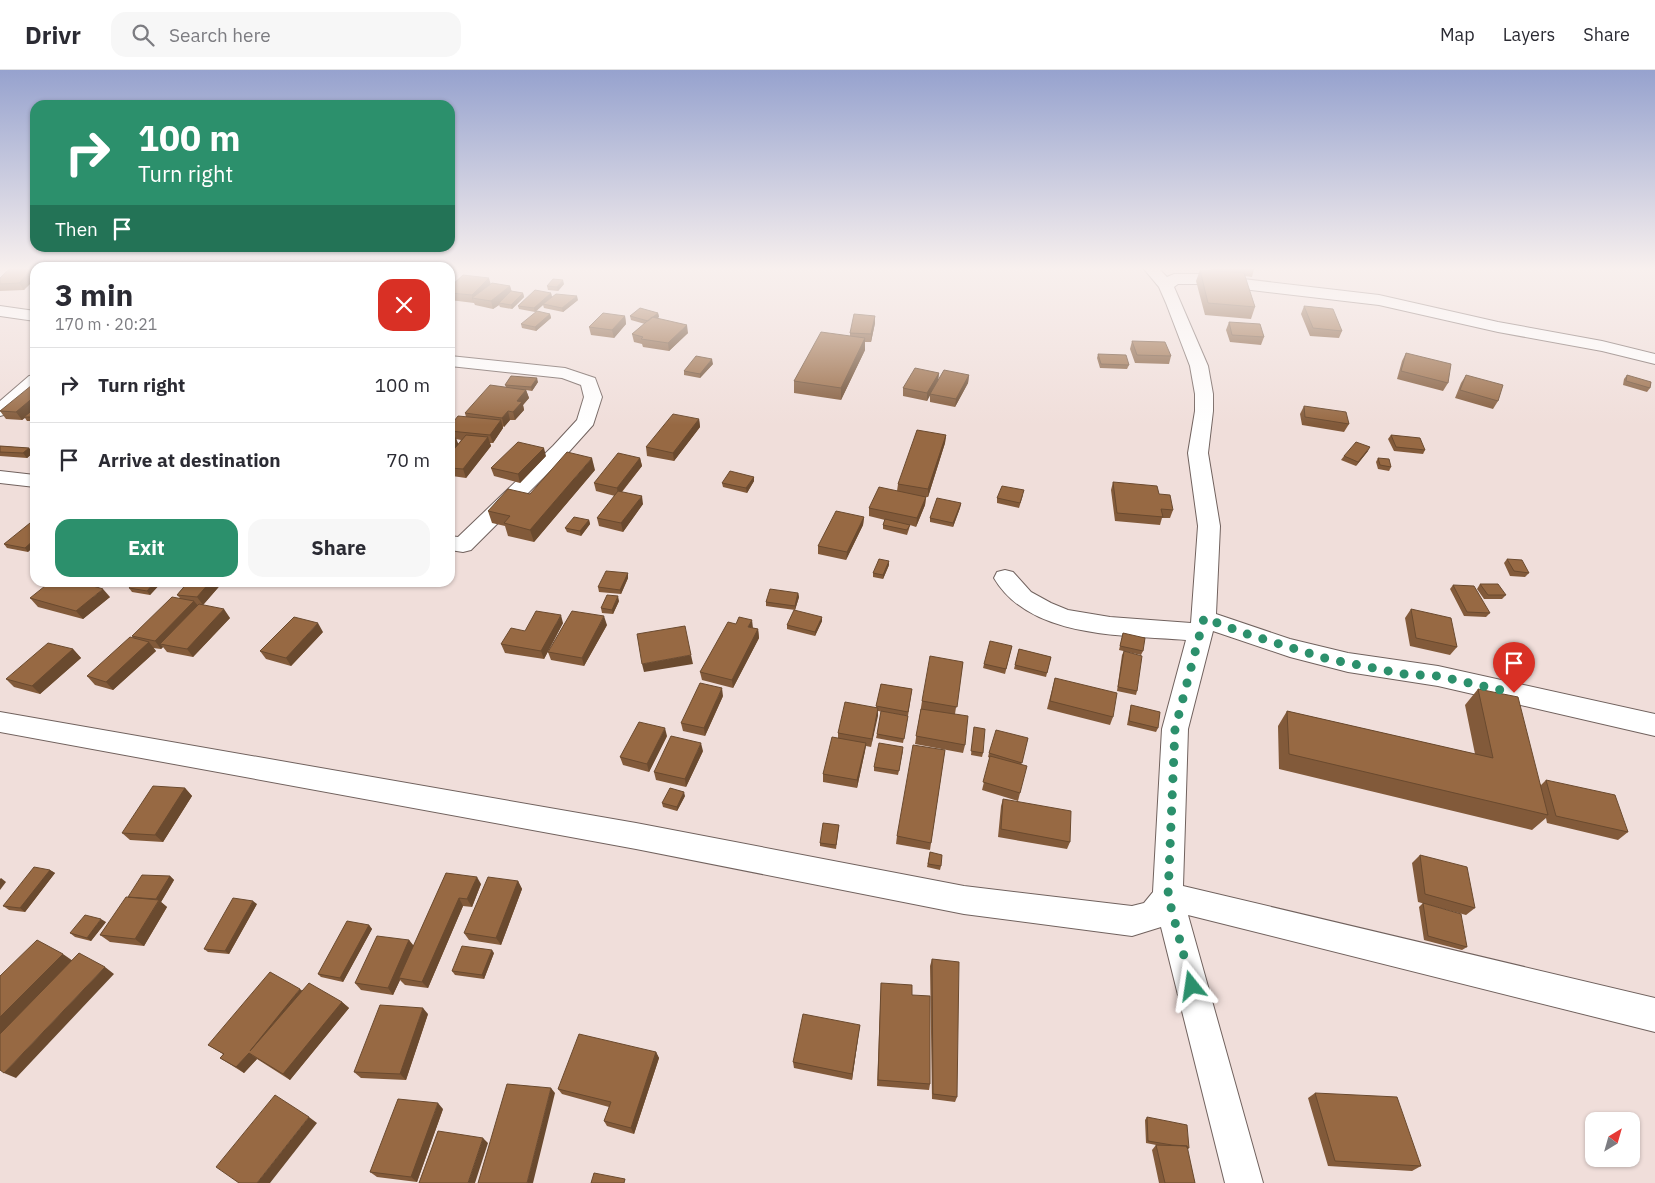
<!DOCTYPE html>
<meta charset="utf-8">
<style>
:root{--surface:#fff;--page:#f7f7f7;--text:#2b2b33;--muted:#7c7c81;--line:#e1e1e2;--accent:#2c906c}
body{margin:0;font-family:"IBM Plex Sans",sans-serif;background:var(--page);color:var(--text);height:100vh;display:flex;flex-direction:column;font-size:19px;white-space:nowrap}
*{box-sizing:border-box;margin:0}
p{font-size:16px;color:var(--muted)}
.icon{flex:none;width:28px;height:28px;fill:none;stroke:currentColor;stroke-width:2;stroke-linecap:round;stroke-linejoin:round}
.map{position:relative;flex:1;overflow:hidden}
.side{position:absolute;left:30px;top:192px;width:425px;height:325px;display:flex;flex-direction:column;background:var(--surface);border-radius:15px;box-shadow:0 1px 4px #0004}
.side>*{flex:none}
.guide{position:absolute;left:30px;top:30px;width:425px;height:152px;border-radius:15px;box-shadow:0 1px 4px #0004;background:#2c906c;color:#fff;overflow:hidden}
.needle{width:32px;rotate:37deg}
.tools{position:absolute;left:1585px;top:1042px;display:grid;gap:10px}
.tools a{display:grid;place-items:center;width:55px;height:55px;border-radius:10px;background:var(--surface);box-shadow:0 1px 4px #0004;font-size:25px}
.pin{position:absolute;display:grid;place-items:center;width:42px;height:42px;color:#fff;margin:-51px -21px;border-radius:50% 50% 50% 0;rotate:-45deg;box-shadow:0 0 5px #0007}
.pin .icon{rotate:45deg}
.me{position:absolute;width:55px;margin:-28px;rotate:345deg;stroke-linejoin:round;filter:drop-shadow(0 0 4px #0008)}
.turn{display:flex;align-items:center;gap:18px;height:105px;padding:0 25px;font-size:22px}
.turn .icon{width:65px;height:65px;stroke-width:2.5}
.turn b{display:block;font-size:35px;line-height:42px}
.then{display:flex;align-items:center;height:48px;padding:0 25px;background:#0003;gap:10px;font-size:19px}
.round{display:grid;place-items:center;flex:none;width:52px;height:52px;border-radius:15px;background:var(--page)}
.overview{display:flex;align-items:center;justify-content:space-between;height:85px;padding:0 25px}
h1{font-size:30px;font-weight:700;line-height:38px}
.cta{display:flex;gap:10px;margin-top:auto;padding:10px 25px}
.cta a{flex:1;height:58px;border-radius:15px;background:var(--accent);color:#fff;font-size:20px;font-weight:700;line-height:58px;text-align:center}
.cta a+a{background:var(--page);color:var(--text)}
ul{padding:0;list-style:none}
li{display:flex;align-items:center;gap:15px;height:75px;padding:0 25px;border-top:1px solid var(--line)}
li div{flex:1}
li b{display:block;font-size:19px}
li em{font-style:normal}
header{display:flex;align-items:center;gap:30px;box-sizing:border-box;height:70px;padding:0 25px;background:var(--surface);border-bottom:1px solid var(--line)}
header strong{font-size:24px}
nav{display:flex;gap:28px;margin-inline-start:auto;font-size:18px}
.search{width:350px;height:45px;background:var(--page);display:flex;align-items:center;gap:12px;box-sizing:border-box;padding:0 18px;border-radius:15px;color:var(--muted);font-size:19px}
.map>svg:first-child{display:block}
.lines{fill:none;stroke-linecap:round;stroke-linejoin:round}
.minor-casing{stroke:#71625e;stroke-width:2}
.minor{fill:#fff;fill-rule:evenodd}
.wall{fill:#825a3a;fill-rule:evenodd}
.shaded-wall{fill:#6a4a2f}
.building{fill:#976943;stroke:#6a4a2f}
.route{stroke:#2c906c;stroke-width:9;stroke-dasharray:0 16.2}
</style>
<header>
<strong>Drivr</strong>
<div class="search"><svg class="icon" aria-label="search" viewBox="0 0 24 24"><circle cx="10" cy="10" r="6"/><path d="M15 15l6 6"/></svg>Search here</div>
<nav><a>Map</a><a>Layers</a><a>Share</a></nav>
</header>
<div class="map">
<svg width="1655" height="1113" viewBox="0 0 1655 1113">
<rect width="100%" height="100%" fill="#f0deda"/>
<g class="lines">
<!-- minor casing -->
<g class="minor-casing">
<path id="minor" d="M1144,199H1159L1167,207L1174,204H1201L1379,225L1498,252L1602,271L1655,284V294L1602,281L1498,262L1379,235L1201,214H1178L1174,217L1208,296L1213,324V341L1208,383L1220,456L1216,544L1290,569L1348,583L1438,596L1655,644V666L1438,616L1348,602L1290,587L1213,561L1188,659L1183,816L1655,928V962L1188,845L1263,1113H1225L1161,857L1132,866L964,844L636,779L0,662V642L636,753L964,816L1132,836L1144,833L1153,822L1162,659L1186,570C1124,565 1030,569 994,508L997,502L1005,500L1013,502L1031,522L1051,533L1068,540L1110,547L1191,553L1198,456L1188,383L1195,341V324L1190,296L1166,233L1159,217Z
M0,236L35,241V251L0,246Z
M450,286L565,298L595,308L602,327L593,355L567,384L471,480L463,482L450,480V466L458,467L553,376L577,350L584,327L581,315L562,308L450,296Z
M35,305V319L7,344L0,346V331L29,306Z
M0,401L35,405V417L0,413Z"/>
</g>
<!-- minor -->
<use href="#minor" class="minor"/>
</g>
<!-- wall -->
<path class="wall" d="M35,199L24,220L0,221V208Z
M1210,199H1254L1252,207L1245,206L1255,237L1251,249L1205,245L1196,211L1200,200H1211Z
M490,214L510,216L512,222L523,223L524,227L512,239L500,237L499,235L493,239L475,235L474,233L450,230V217Z
M564,214L558,221L548,220L547,216Z
M551,223L552,227L578,230L563,242L544,238L543,235L535,242L519,239L518,236Z
M1304,236L1342,261L1339,268L1310,266L1301,244Z
M658,243L659,247L657,248L688,263L669,281L643,277L642,274L634,272L632,264L645,254L631,250L630,246Z
M550,244L551,248L536,261L522,258L521,254Z
M625,246L626,254L614,268L591,265L589,257Z
M875,246V253L871,272H865V280L841,330L794,323V311L850,266V263Z
M1229,252L1264,267L1261,275L1230,272L1226,260Z
M1132,271L1171,286L1169,294L1135,293L1130,279Z
M1406,283L1448,313L1443,321L1397,309L1402,291Z
M1098,284L1129,295L1127,299L1100,298L1097,288Z
M713,294L700,308L684,305V301Z
M939,303L938,310L969,305L968,313L955,337L930,332V324L927,331L903,326V318Z
M1466,305L1498,331L1493,339L1455,328L1461,313Z
M1627,305L1650,318L1647,322L1623,315L1624,309Z
M538,312L532,321L526,320L529,328L523,335L524,340L515,350H510L504,357L503,356V358L493,373H490L491,376L466,408L452,406L450,402V356L466,347L465,343L506,317L505,315ZM456,369L461,370L458,374Z
M35,315V351H27L25,348L22,350L6,349L0,341Z
M1304,336L1349,354L1344,362L1302,355L1300,344Z
M699,349L700,357L674,391L647,386L646,377Z
M946,365L945,373L928,427H926L925,435L916,457L910,455L909,459L907,465L883,459V455L885,450L869,446V438L897,421L898,414Z
M1391,365L1425,380L1423,384L1394,381L1388,369Z
M0,376L29,378L33,383L27,388L0,386Z
M1368,381L1356,396L1341,390L1344,386Z
M546,386L520,413L494,406L491,398Z
M640,388L642,396L622,422L643,434L623,462L599,456L597,448L615,426L596,421L594,413Z
M1378,388L1391,397L1389,401L1378,399L1376,392Z
M595,400L534,472L508,466L505,456L492,453L488,441L530,424Z
M754,407V411L747,423L723,417L722,413Z
M1113,412L1173,440L1170,448H1162L1160,455L1115,451L1111,420Z
M1023,425L1019,438L997,433V428Z
M961,433L960,438L953,457L930,452V448Z
M864,447L863,455L846,490L818,484V476Z
M589,450L590,454L581,466L567,462L565,458Z
M35,454L28,482L7,478L4,474Z
M1507,489L1529,503L1525,507L1510,506L1504,493Z
M889,495L883,509L873,507V503Z
M628,503V508L621,524L599,522L598,517Z
M162,512L150,525L132,522L129,518Z
M188,512H223L203,535L230,548L193,587L167,582L163,577L161,579L153,578L156,581L113,620L95,615L87,606L133,568L132,566L180,528L177,525Z
M1480,514L1506,525L1502,529H1484L1477,519Z
M1453,515L1490,543L1486,547L1464,546L1450,519Z
M798,523L799,527L795,540L766,536V532Z
M110,527L83,549L38,537L30,528Z
M619,531L613,544L602,543L601,538Z
M1411,539L1457,577L1450,585L1410,576L1405,548Z
M822,551L815,566L787,559V555Z
M563,553L544,589L505,583L501,574L525,561Z
M607,555L584,596L551,590L548,582Z
M753,558L758,559L759,568L733,618L702,610L700,602Z
M323,562L291,596L266,589L260,581Z
M1123,563L1143,581L1141,585L1119,580Z
M1012,576L1005,604L983,598L984,594Z
M73,579L81,588L40,624L14,617L6,609Z
M1019,579L1051,587L1046,607L1014,599Z
M1124,581L1137,621L1136,625L1117,621L1122,585Z
M963,592L955,644L965,675L963,683L915,674L922,631Z
M1055,608L1113,647L1110,655L1047,639Z
M881,614L912,619L908,646L878,641L871,677L866,676L865,681L857,718L823,712V704L838,668V663L876,637Z
M1478,619L1541,715L1546,710L1628,762L1618,770L1547,753L1546,748L1532,760L1279,699L1278,656L1287,641L1475,684L1465,635Z
M723,626L705,666L683,661L681,653Z
M1131,635L1158,658L1156,662L1127,655L1130,639Z
M908,646L903,673L876,668L877,664Z
M974,657L983,683L982,687L971,685Z
M667,666L649,702L623,695L620,687Z
M1028,668L1021,695L1020,723L1018,731L982,720L990,688L988,687L989,683Z
M945,680L930,780L896,774L897,766Z
M703,681L686,717L656,710L654,702Z
M903,681L898,705L874,701V697Z
M185,718L192,726L163,772L130,770L122,763Z
M685,726L677,741L663,737L662,733Z
M1003,729L1070,772L1067,779L998,767L1001,736Z
M839,755L836,779L820,776V773Z
M930,782L941,796L940,800L927,797Z
M1420,785L1475,838L1466,845L1418,832L1412,793Z
M50,800L55,803L25,842L9,840L3,836Z
M446,803L481,814L472,837L463,836L428,918L405,915L400,910L393,925L361,920L355,913L409,870L414,876Z
M170,806L174,810L161,832L167,837L144,876L110,872L100,865L128,827Z
M518,811L522,819L501,875L469,870L464,863Z
M1423,833L1467,877L1462,880L1424,870L1419,837Z
M257,834L229,884L208,882L204,879Z
M106,852L91,871L75,867L70,863Z
M369,855L372,859L343,912L321,907L318,904Z
M494,883L484,909L455,905L452,901Z
M932,889L957,1027L955,1032L932,1029L930,896Z
M881,913L912,925L930,1014L929,1020L877,1016Z
M303,921L342,932L349,938L290,1010L257,989L244,1003L220,988L223,984L208,975Z
M428,944L406,1010L361,1008L354,1002Z
M860,955L852,1010L794,998L793,992Z
M656,982L659,988L634,1064L607,1056L604,1051L609,1037L562,1024L558,1019Z
M1315,1023L1421,1096L1412,1101L1328,1096L1308,1028Z
M443,1039L417,1112L377,1107L370,1102Z
M1147,1047L1189,1078L1187,1079L1195,1113H1159L1152,1080L1156,1075L1146,1073L1145,1050Z"/>
<!-- shaded-wall -->
<path class="shaded-wall" d="M32,199H35V209L24,220L19,213Z
M489,208L491,215L472,228L474,233L472,225Z
M563,210L564,214L558,221L557,217Z
M510,216L512,224L499,233V235L493,239L491,231Z
M523,223L524,227L512,239L511,235Z
M551,223L552,227L535,242L534,238Z
M577,226L578,230L563,242L562,238Z
M658,243L659,247L649,255L648,251Z
M550,244L551,248L536,261L535,257Z
M625,246L626,254L614,268L612,260Z
M875,246V253L871,272V264Z
M687,255L688,263L669,281L668,273Z
M865,268V280L841,330V318Z
M712,289L713,294L700,308V304Z
M939,303L938,311L927,331V323Z
M969,305L968,313L955,337L956,329Z
M537,308L538,312L532,321L531,317Z
M526,320L529,328L523,335L524,340L515,350L513,342L517,331Z
M35,326V339L22,350L16,342Z
M508,341L510,350L504,357L502,348Z
M699,349L700,357L674,391L673,383Z
M501,350L503,358L493,373L490,365Z
M946,365L945,373L928,427V419Z
M488,367L491,376L466,408L463,399Z
M456,368L459,376L450,385V374Z
M1370,377L1368,381L1356,396L1358,392Z
M29,378L33,383L27,388L23,383Z
M544,378L546,386L520,413L518,404Z
M592,388L595,400L534,472L530,460Z
M640,388L642,396L618,426L617,418Z
M754,407V411L747,423L746,418Z
M642,426L643,434L623,462L621,453Z
M926,427L925,435L916,457L917,448Z
M961,433L960,438L953,457V453Z
M864,447L863,455L846,490L847,482Z
M589,450L590,454L581,466L580,461Z
M35,469V476L28,482L25,478Z
M889,491V495L883,509V505Z
M628,503V508L621,524L620,520Z
M155,512H162L150,525L147,521Z
M210,512H223L203,535L197,527Z
M103,519L110,527L83,549L76,541Z
M798,523L799,527L795,540V536Z
M618,526L619,531L613,544L612,540Z
M194,531L201,539L160,574L163,577L161,579L155,571Z
M224,539L230,548L193,587L187,579Z
M561,545L563,553L544,589L541,581Z
M604,546L607,555L584,596L582,588Z
M822,547V551L815,566V562Z
M752,550L753,558L748,557Z
M318,553L323,562L291,596L286,588Z
M758,559L759,568L733,618L732,610Z
M149,572L156,581L113,620L106,612Z
M73,579L81,588L40,624L32,616Z
M691,585L693,594L644,602L642,594Z
M722,618L723,626L705,666L704,658Z
M878,638V646L871,677L872,669Z
M665,658L667,666L649,702L647,694Z
M701,673L703,681L686,717L685,709Z
M866,673L865,681L857,718V710Z
M185,718L192,726L163,772L155,765Z
M684,722L685,726L677,741V737Z
M50,800L55,803L25,842L20,838Z
M170,806L174,810L161,832L167,837L144,876L135,869L159,831L156,829Z
M477,807L481,814L472,837L467,829Z
M1,808L6,812L0,820V809Z
M518,811L522,819L501,875L496,868Z
M459,828L463,836L428,918L422,912Z
M253,831L257,834L229,884L225,881Z
M101,849L106,852L91,871L87,868Z
M369,855L372,859L343,912L340,908Z
M409,870L414,877L399,908L400,910L393,925L388,918Z
M492,880L494,883L484,909L482,905Z
M63,884L73,891L0,965V947Z
M105,897L114,904L16,1008L4,1003Z
M300,919L308,925L250,981Z
M342,932L349,938L290,1010L283,1004Z
M423,938L428,944L406,1010L400,1004Z
M860,955L859,961L852,1010V1004Z
M656,982L659,988L634,1064L631,1058Z
M249,983L257,989L244,1003L236,997Z
M551,1018L555,1023L533,1113H527Z
M438,1033L443,1039L417,1112L411,1107Z
M309,1047L317,1053L270,1113H257Z
M483,1068L488,1073L475,1113H468Z"/>
<!-- building -->
<path class="building" d="M9,199H32L19,213L0,214V208Z
M1200,200L1244,203L1255,237L1208,233Z
M463,205L489,208L472,225L450,223V217Z
M553,209L563,210L557,217L547,216Z
M492,213L510,216L491,231L472,228Z
M535,220L551,223L534,238L518,236Z
M511,221L523,223L511,235L499,233Z
M556,224L577,226L562,238L543,234Z
M1304,236L1333,239L1342,261L1313,258Z
M640,238L658,243L648,251L630,246Z
M537,241L550,244L535,257L521,254Z
M603,243L625,246L612,260L589,257Z
M854,244L875,246L871,264L850,263Z
M652,247L687,255L668,273L641,269L643,267L632,264Z
M1229,252L1260,254L1264,267L1232,265Z
M821,262L865,268L841,318L794,311Z
M1132,271L1165,272L1171,286L1137,285Z
M1406,283L1451,294L1448,313L1401,301Z
M1098,284L1126,285L1129,295L1101,294Z
M696,286L712,289L700,304L684,301Z
M915,298L939,303L927,323L903,318Z
M944,300L969,305L956,329L930,324Z
M1466,305L1503,315L1498,331L1460,320Z
M1627,305L1651,312L1650,318L1626,311Z
M511,306L537,308L531,317L505,315Z
M32,315H35V326L16,342L0,341Z
M490,315L526,320L517,331L522,332L513,342L508,341L502,348L465,343Z
M1304,336L1346,342L1349,354L1305,347Z
M35,338V347H24Z
M673,344L699,349L673,383L646,377Z
M458,346L501,350L490,365L450,361V356Z
M917,360L946,365L928,419L898,414Z
M466,365L488,367L463,399L450,398L451,394H450V384Z
M1391,365L1420,368L1425,380L1396,377Z
M450,367L456,368L450,374Z
M518,372L544,378L518,404L491,398Z
M1356,372L1370,377L1358,392L1344,386Z
M0,376L29,378L23,383L0,382Z
M567,382L592,388L530,460L504,453L510,446L488,441L508,419L530,424Z
M618,383L640,388L617,418L594,413Z
M1378,388L1389,389L1391,397L1380,395Z
M730,401L754,407L746,418L722,413Z
M1113,412L1157,416L1159,424L1170,425L1173,440L1161,439L1163,447L1117,443Z
M1002,416L1024,420L1020,433L997,428Z
M879,417L926,427L917,448L869,438Z
M618,421L642,426L621,453L597,448Z
M937,428L961,433L953,453L930,448Z
M836,441L864,447L847,482L818,476Z
M574,447L589,450L580,461L565,458Z
M885,449L910,455L907,460L883,455Z
M30,453L35,454V469L25,478L4,474Z
M879,489L889,491L883,505L873,503Z
M1507,489L1522,490L1529,503L1514,501Z
M606,501L628,503L620,520L598,517Z
M50,512H80L103,519L76,541L30,528Z
M134,512H155L147,521L129,518Z
M188,512H210L197,527L177,525Z
M1480,514H1498L1506,525H1488Z
M1453,515L1474,516L1490,543L1467,542Z
M770,519L798,523L795,536L766,532Z
M607,525L618,526L612,540L601,538Z
M172,527L194,531L155,571L132,566Z
M199,534L224,539L187,579L160,574Z
M1411,539L1451,548L1457,577L1416,568Z
M794,540L822,547L815,562L787,555Z
M536,541L561,545L541,581L501,574L511,558L525,561Z
M572,541L604,546L582,588L548,582Z
M294,547L318,553L286,588L260,581Z
M739,547L752,550L748,557L758,559L732,610L700,602L728,552L736,554Z
M685,556L691,585L642,594L637,564Z
M1123,563L1145,568L1143,581L1120,576Z
M130,567L149,572L106,612L87,606Z
M990,571L1012,576L1006,599L984,594Z
M48,573L73,579L32,616L6,609Z
M1019,579L1051,587L1047,603L1015,595Z
M1124,581L1142,586L1137,621L1118,617Z
M930,586L963,592L957,637L922,631Z
M1055,608L1117,623L1113,647L1050,631Z
M700,613L722,618L704,658L681,653Z
M881,614L912,619L908,642L876,636Z
M1478,619L1518,627L1548,745L1289,684L1287,641L1493,688Z
M845,632L878,638L872,669L838,663Z
M1131,635L1160,642L1158,658L1129,651Z
M921,639L968,646L965,675L916,666Z
M881,641L908,646L904,669L877,664Z
M639,652L665,658L647,694L620,687Z
M974,657L985,659L983,683L971,681Z
M996,660L1028,668L1022,693L989,683Z
M671,666L701,673L685,709L654,702Z
M832,667L866,673L857,710L823,704Z
M879,673L903,677L899,701L874,697Z
M913,675L945,680L931,773L897,766Z
M990,686L1027,696L1020,723L983,712Z
M1546,710L1615,725L1628,762L1556,746Z
M153,716L185,718L155,765L122,763Z
M670,718L684,722L677,737L662,733Z
M1003,729L1071,741L1070,772L1001,759Z
M823,753L839,755L836,775L820,773Z
M930,782L942,785L941,796L928,794Z
M1420,785L1467,797L1475,838L1425,824Z
M34,797L50,800L20,838L3,836Z
M446,803L477,807L467,829L459,828L422,912L399,908Z
M142,805L170,806L156,829L128,827Z
M488,807L518,811L496,868L464,863Z
M126,827L159,830L135,869L100,865Z
M233,828L253,831L225,881L204,879Z
M1423,833L1461,844L1467,877L1428,866Z
M85,845L101,849L87,868L70,863Z
M347,851L369,855L340,908L318,904Z
M377,866L409,870L388,918L355,913Z
M37,870L63,884L0,947V906Z
M462,876L492,880L482,905L452,901Z
M79,883L105,897L4,1003L0,1000V964Z
M932,889L959,892L957,1027L933,1024Z
M270,902L300,919L250,981L309,913L342,932L283,1004L249,983L236,997L220,988L224,984L208,975Z
M881,913L912,915V925L930,926V1014L878,1010Z
M380,935L423,938L400,1004L354,1002Z
M803,944L860,955L852,1004L793,992Z
M579,964L656,982L631,1058L604,1051L611,1032L558,1019Z
M507,1014L551,1018L527,1113H478Z
M1315,1023L1397,1027L1421,1096L1335,1091Z
M275,1025L309,1047L257,1113H239L216,1097Z
M398,1029L438,1033L411,1107L370,1102Z
M1147,1047L1187,1055L1189,1078H1187V1076L1172,1075L1148,1071Z
M438,1061L483,1068L468,1113H419Z
M1156,1075L1187,1076L1195,1113H1165Z
M594,1103L625,1109L624,1113H591Z"/>
<!-- sky -->
<linearGradient id="sky" x2="0" y2="1"><stop stop-color="#96a2ce"/><stop offset="0.56" stop-color="#f8f0ee"/><stop offset="1" stop-color="#f8f0ee" stop-opacity="0"/></linearGradient>
<rect width="1655" height="355" fill="url(#sky)"/>
<g class="lines">
<!-- route -->
<path class="route" d="M1192,916L1168,826L1175,659L1204,548L1247,564L1328,589L1404,604L1438,606L1514,623"/>
</g>
</svg>
<div class="tools">
<a><svg class="needle" viewBox="-14 -14 28 28"><path d="M0-13l5 13h-10z" fill="#e53935"/><path d="M0 13l5-13h-10z" fill="#7c7c81"/></svg></a>
</div>
<div class="pin" style="left:1514px;top:623px;background:#d93025"><svg class="icon" aria-label="arrive" viewBox="0 0 24 24"><path d="M6 21V4h12l-3 4 3 4H6"/></svg></div>
<svg class="me" style="left:1192px;top:916px" viewBox="-20 -20 40 40"><path d="M0-17L14 15 0 8-14 15z" fill="#2c906c" stroke="#fff" stroke-width="4"/></svg>
<div class="guide">
<div class="turn"><svg class="icon" aria-label="right" viewBox="0 0 24 24"><path d="M7 20v-9h11M14 6l5 5-5 5"/></svg><div><b>100 m</b>Turn right</div></div>
<div class="then">Then<svg class="icon" aria-label="arrive" viewBox="0 0 24 24"><path d="M6 21V4h12l-3 4 3 4H6"/></svg></div>
</div>
<section class="side">
<div class="overview"><div><h1>3 min</h1><p>170 m · 20:21</p></div><a class="round" style="background:#d93025;color:#fff"><svg class="icon" aria-label="close" viewBox="0 0 24 24"><path d="M6 6l12 12M18 6L6 18"/></svg></a></div>
<ul>
<li><svg class="icon" aria-label="right" viewBox="0 0 24 24"><path d="M7 20v-9h11M14 6l5 5-5 5"/></svg><div><b>Turn right</b></div><em>100 m</em></li>
<li><svg class="icon" aria-label="arrive" viewBox="0 0 24 24"><path d="M6 21V4h12l-3 4 3 4H6"/></svg><div><b>Arrive at destination</b></div><em>70 m</em></li>
</ul>
<div class="cta"><a>Exit</a><a>Share</a></div>
</section>
</div>
